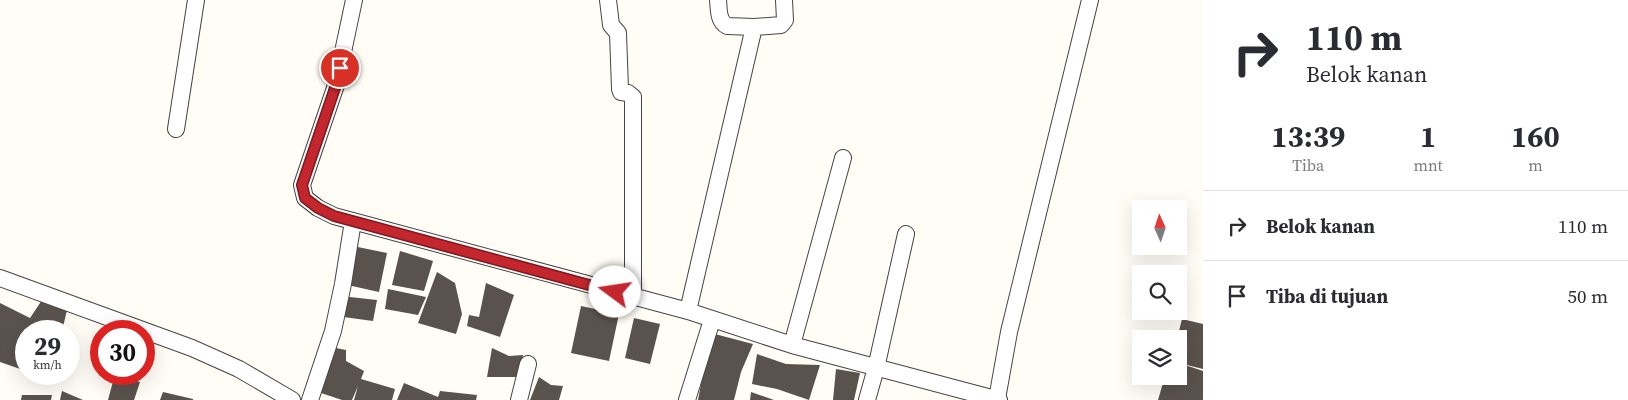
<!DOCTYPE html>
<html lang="id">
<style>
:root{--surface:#fff;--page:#f7f7f7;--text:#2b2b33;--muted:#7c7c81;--line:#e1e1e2}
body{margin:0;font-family:"Source Serif 4",serif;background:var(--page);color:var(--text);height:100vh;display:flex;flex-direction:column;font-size:19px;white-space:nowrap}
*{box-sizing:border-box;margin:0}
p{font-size:16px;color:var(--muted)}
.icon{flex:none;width:28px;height:28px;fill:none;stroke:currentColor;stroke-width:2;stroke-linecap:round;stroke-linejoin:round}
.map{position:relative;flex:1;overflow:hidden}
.panel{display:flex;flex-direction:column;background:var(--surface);width:425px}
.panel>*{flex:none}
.top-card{background:#fff;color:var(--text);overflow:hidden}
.needle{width:32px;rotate:357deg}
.buttons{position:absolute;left:1132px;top:200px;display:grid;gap:10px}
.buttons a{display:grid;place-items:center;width:55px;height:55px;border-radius:0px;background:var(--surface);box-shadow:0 5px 20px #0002;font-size:25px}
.speed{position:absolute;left:15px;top:320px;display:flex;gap:10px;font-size:25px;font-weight:700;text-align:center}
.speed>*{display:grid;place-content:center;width:65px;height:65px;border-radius:50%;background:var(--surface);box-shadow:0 5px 20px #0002;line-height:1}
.speed small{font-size:12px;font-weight:400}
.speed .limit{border:8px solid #d22;background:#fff;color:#111}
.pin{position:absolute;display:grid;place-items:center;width:42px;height:42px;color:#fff;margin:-21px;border:2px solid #fff;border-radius:50%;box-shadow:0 1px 5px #0007}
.me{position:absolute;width:55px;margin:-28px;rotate:284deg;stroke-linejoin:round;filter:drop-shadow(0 0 4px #0008)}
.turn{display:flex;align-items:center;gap:18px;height:105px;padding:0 20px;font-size:22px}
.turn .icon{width:65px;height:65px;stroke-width:2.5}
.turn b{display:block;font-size:35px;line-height:42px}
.eta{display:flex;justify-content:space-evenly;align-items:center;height:85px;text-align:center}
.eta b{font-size:30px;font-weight:700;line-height:35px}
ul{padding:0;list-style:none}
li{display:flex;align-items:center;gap:15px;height:70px;padding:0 20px;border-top:1px solid var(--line)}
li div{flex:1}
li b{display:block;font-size:19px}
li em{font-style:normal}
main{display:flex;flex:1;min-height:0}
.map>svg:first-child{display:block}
.building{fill:#5a524d}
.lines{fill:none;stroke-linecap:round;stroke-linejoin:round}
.minor-casing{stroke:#444;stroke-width:18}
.minor{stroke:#fff;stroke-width:16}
.route-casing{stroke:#7f191e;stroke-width:12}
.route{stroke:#c4262e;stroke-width:9}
</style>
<main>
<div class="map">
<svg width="1203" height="400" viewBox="0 0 1203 400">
<rect width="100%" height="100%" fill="#fffdf5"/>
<!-- building -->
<path class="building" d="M348,245L387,253L379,292L343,284Z
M400,251L433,261L424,291L392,285Z
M437,272L455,283L462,314L456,334L418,323Z
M486,283L514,295L500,337L467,326L469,315L479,317Z
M388,289L426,297L418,315L385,309Z
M341,296L377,300L373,321L336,316Z
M42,300L68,306L62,331H26V371L0,362V303L30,318Z
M581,306L619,314L609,361L571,353Z
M634,318L660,324L650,364L625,358Z
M1182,319L1203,324V369L1179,363V339H1177Z
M711,333L753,344L741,372L734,400H698Z
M336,348L346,350V361L364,371L361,379L395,389L392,400H354L358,386L352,400H342L321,393Z
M492,348L509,356L523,355L518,377H487Z
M757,354L786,364L820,365L809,400L777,389L752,384Z
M1179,363L1203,371V400H1158L1165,376H1179Z
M836,369L860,373L854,400H833Z
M115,374L140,382L134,400H108Z
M539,377L551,385L563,386L559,400H530Z
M404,383L438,397L440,391L477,395L476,400H397Z
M62,391L83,400H60Z
M163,392L193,399V400H160Z
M751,392L774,400H750Z
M22,395H52L51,400H21Z"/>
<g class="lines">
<!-- minor casing -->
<g class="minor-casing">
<path id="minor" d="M354,0L336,85L302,185L305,198L318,208L334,216L688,311L792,345L999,400
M608,0L611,25L618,33L620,89L621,92L628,93L633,97V296
M718,0C719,10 718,21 727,26L754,27
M176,129L196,0
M0,278L192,348L239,369L292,400
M688,311L754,27L781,25L785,20L784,0
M792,345L843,158
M997,399L1009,332L1090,0
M310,400L333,331L343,284L353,221
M519,400L528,364
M687,400L712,320
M867,400L876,368L906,234"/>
</g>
<!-- minor -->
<use href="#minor" class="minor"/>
</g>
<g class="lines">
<!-- route casing -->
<g class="route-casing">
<path id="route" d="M340,68L336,85L302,185L305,198L318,208L334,216L615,292"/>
</g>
<!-- route -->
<use href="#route" class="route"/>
</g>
</svg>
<div class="buttons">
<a><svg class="needle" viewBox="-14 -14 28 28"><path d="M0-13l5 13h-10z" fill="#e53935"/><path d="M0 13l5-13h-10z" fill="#7c7c81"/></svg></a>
<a><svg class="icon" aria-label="search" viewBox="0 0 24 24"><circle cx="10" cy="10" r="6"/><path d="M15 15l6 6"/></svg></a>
<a><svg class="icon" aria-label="layers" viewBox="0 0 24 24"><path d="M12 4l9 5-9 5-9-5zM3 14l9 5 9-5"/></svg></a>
</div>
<div class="speed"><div>29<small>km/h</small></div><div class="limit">30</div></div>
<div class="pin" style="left:340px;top:68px;background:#d93025"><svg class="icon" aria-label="arrive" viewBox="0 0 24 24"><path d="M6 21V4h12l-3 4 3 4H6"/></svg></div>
<svg class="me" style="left:615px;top:292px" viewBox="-20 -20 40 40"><circle r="19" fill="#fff"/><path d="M0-13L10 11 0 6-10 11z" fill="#c4262e"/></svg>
</div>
<section class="panel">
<div class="top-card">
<div class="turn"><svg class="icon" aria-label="right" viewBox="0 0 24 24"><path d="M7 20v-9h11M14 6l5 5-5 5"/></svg><div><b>110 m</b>Belok kanan</div></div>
</div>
<div class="eta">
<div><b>13:39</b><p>Tiba</p></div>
<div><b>1</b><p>mnt</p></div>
<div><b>160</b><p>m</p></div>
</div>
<ul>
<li><svg class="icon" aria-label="right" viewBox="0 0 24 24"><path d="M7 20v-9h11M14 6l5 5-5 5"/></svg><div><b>Belok kanan</b></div><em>110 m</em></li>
<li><svg class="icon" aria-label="arrive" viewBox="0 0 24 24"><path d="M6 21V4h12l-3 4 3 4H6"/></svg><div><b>Tiba di tujuan</b></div><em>50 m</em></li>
</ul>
</section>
</main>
